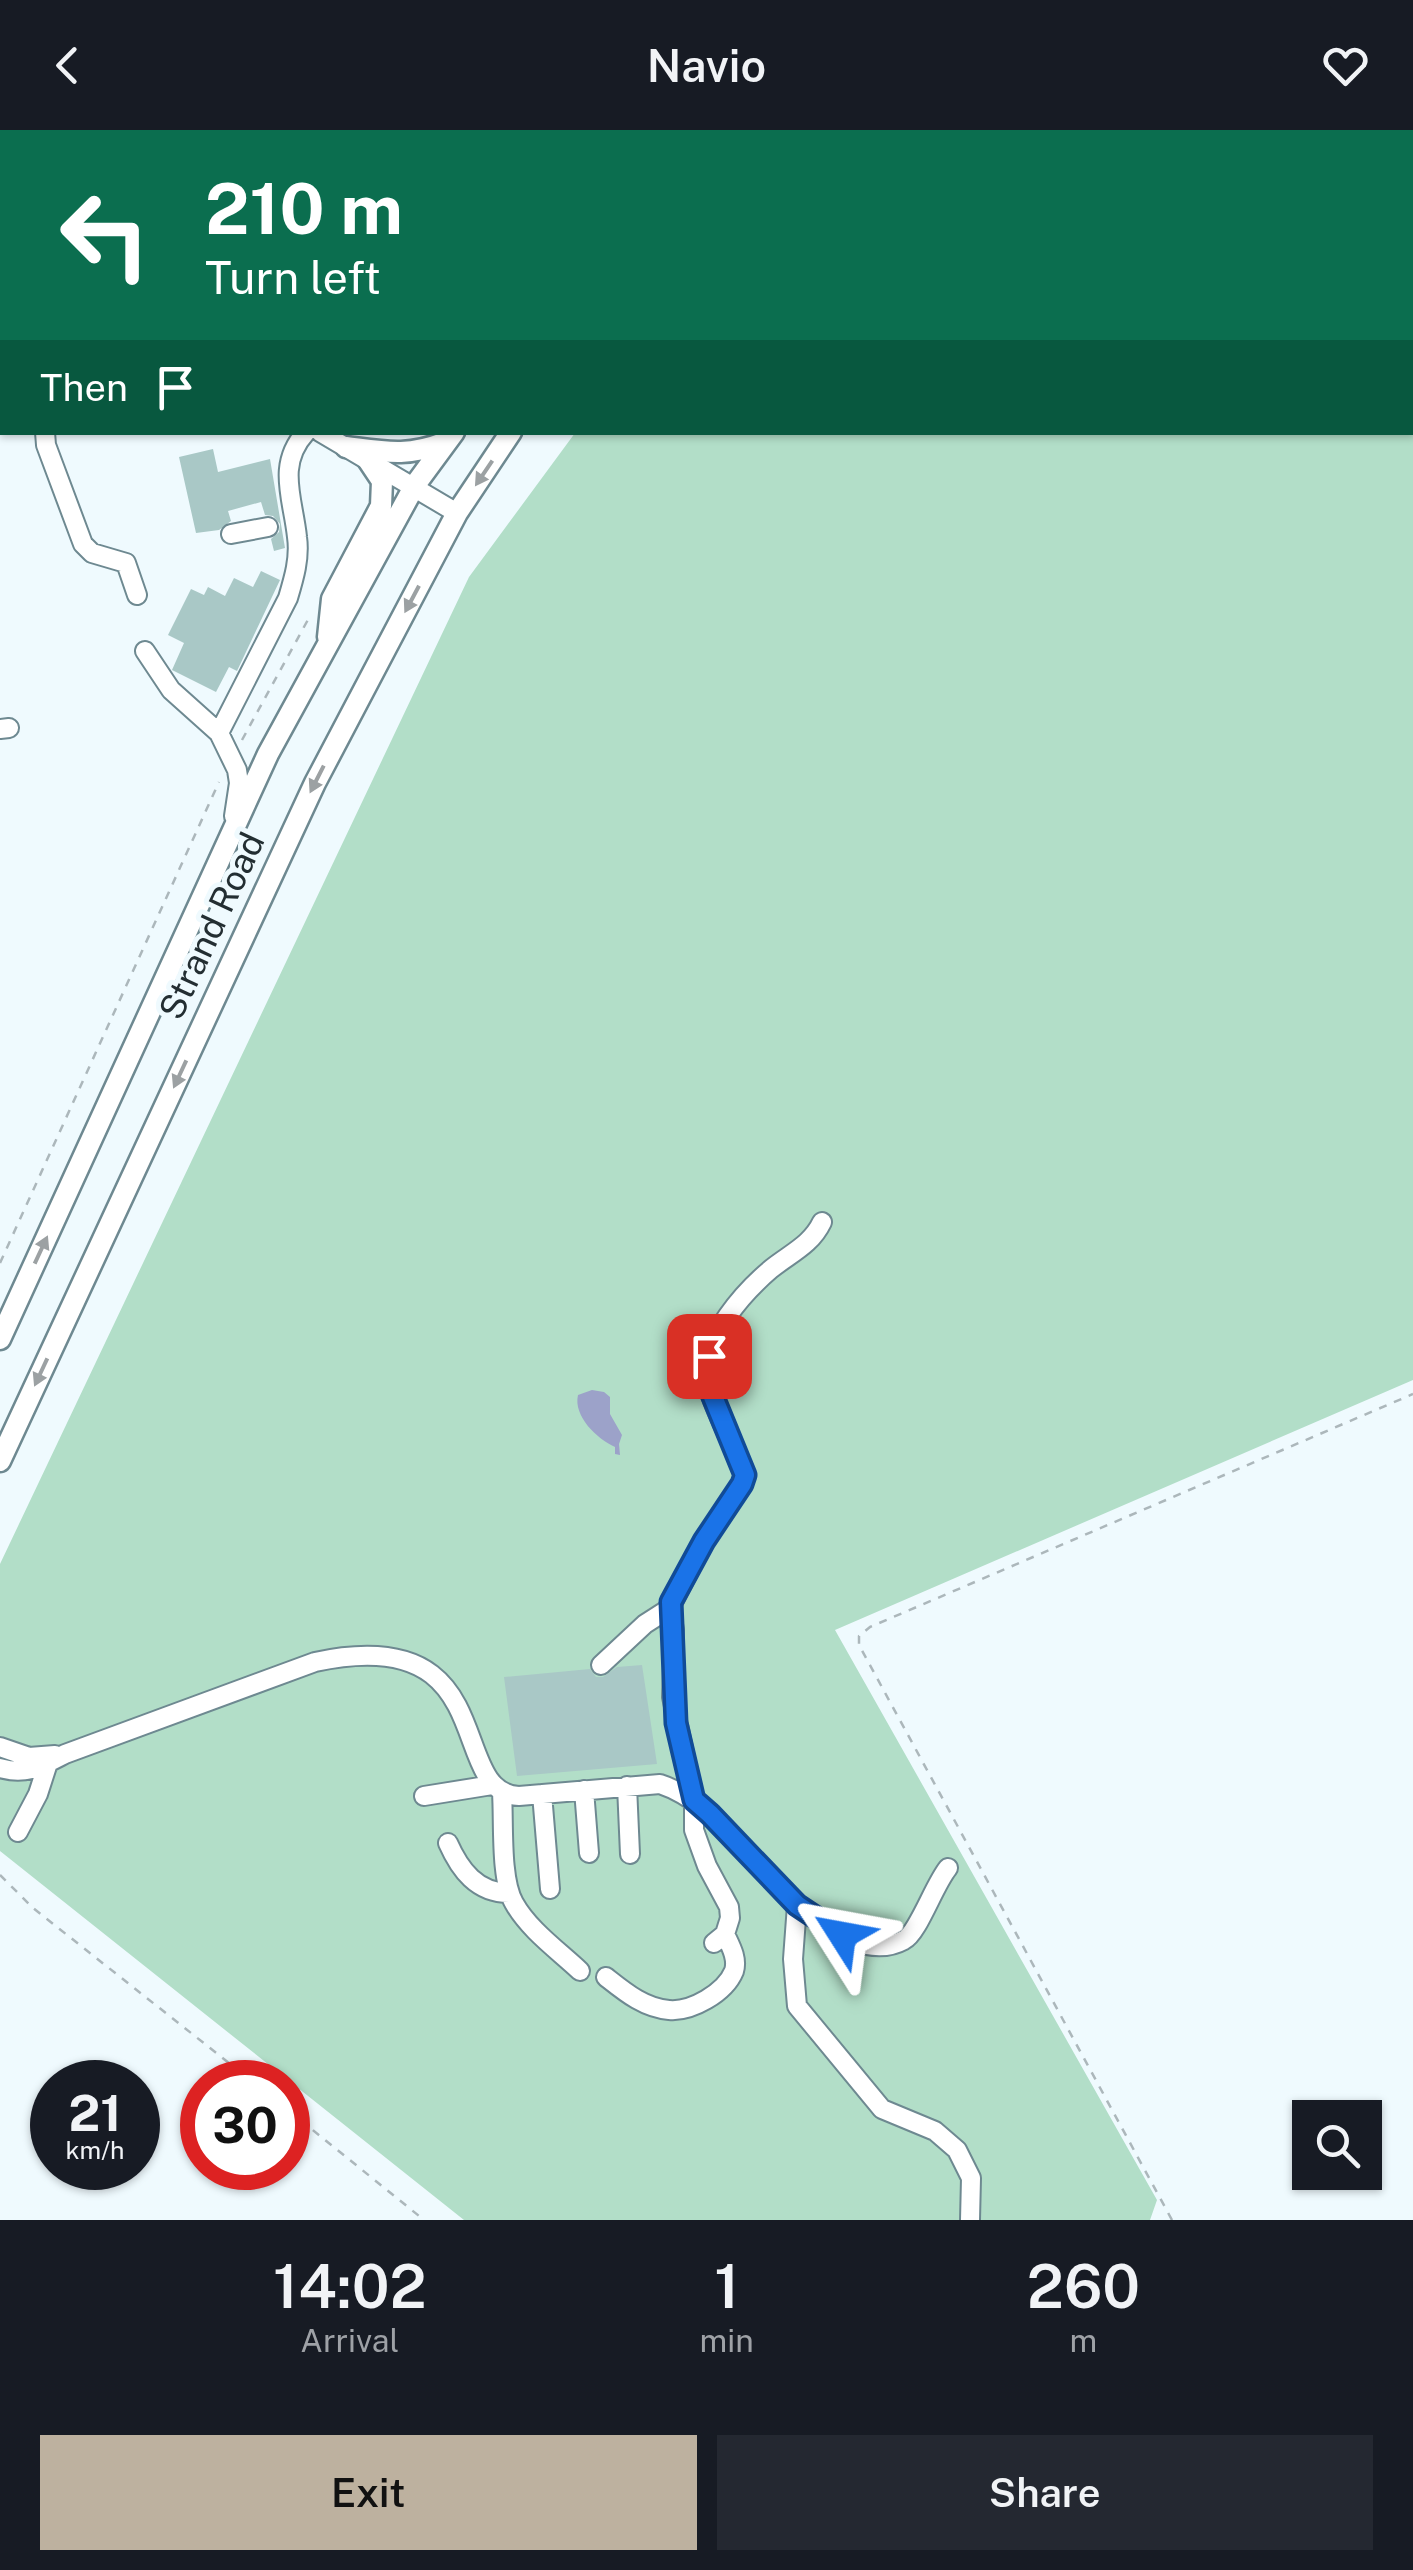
<!DOCTYPE html>
<style>
:root{--surface:#171b24;--page:#242831;--text:#f1f3f6;--muted:#9ea1a6;--accent:#bdb19f}
body{margin:0;font-family:"Public Sans",sans-serif;background:var(--page);color:var(--text);height:100vh;display:flex;flex-direction:column;font-size:38px;white-space:nowrap}
*{box-sizing:border-box;margin:0}
p{font-size:32px;color:var(--muted)}
.icon{flex:none;width:55px;height:55px;fill:none;stroke:currentColor;stroke-width:2;stroke-linecap:round;stroke-linejoin:round}
.map{position:relative;height:2090px;overflow:hidden}
.panel{display:flex;flex-direction:column;background:var(--surface);flex:1}
.panel>*{flex:none}
.guide{position:absolute;left:0px;top:0px;width:1415px;height:305px;box-shadow:0 2px 8px #0004;background:#0b6e4f;color:#fff;overflow:hidden}
.buttons{position:absolute;left:1292px;top:1970px;display:grid;gap:20px}
.buttons a{display:grid;place-items:center;width:90px;height:90px;border-radius:0px;background:var(--surface);box-shadow:0 2px 8px #0004;font-size:50px}
.speed{position:absolute;left:30px;top:1930px;display:flex;gap:20px;font-size:50px;font-weight:700;text-align:center}
.speed>*{display:grid;place-content:center;width:130px;height:130px;border-radius:50%;background:var(--surface);box-shadow:0 2px 8px #0004;line-height:1}
.speed small{font-size:25px;font-weight:400}
.speed .limit{border:15px solid #d22;background:#fff;color:#111}
.pin{position:absolute;display:grid;place-items:center;width:85px;height:85px;color:#fff;margin:-42px;border-radius:20px;box-shadow:0 5px 15px #0006}
.me{position:absolute;width:110px;margin:-55px;rotate:304deg;stroke-linejoin:round;filter:drop-shadow(0 0 8px #0008)}
.turn{display:flex;align-items:center;gap:35px;height:210px;padding:0 40px;font-size:45px}
.turn .icon{width:130px;height:130px;stroke-width:2.5}
.turn b{display:block;font-size:70px;line-height:85px}
.then{display:flex;align-items:center;height:95px;padding:0 40px;background:#0003;gap:20px;font-size:38px}
.eta{display:flex;justify-content:space-evenly;align-items:center;height:170px;text-align:center}
.eta b{font-size:60px;font-weight:600;line-height:70px}
.primary-button{display:flex;gap:20px;margin-top:auto;padding:20px 40px}
.primary-button a{flex:1;height:115px;border-radius:0px;background:var(--accent);color:#111;font-size:40px;font-weight:600;line-height:115px;text-align:center}
.primary-button a+a{background:var(--page);color:var(--text)}
header{display:flex;justify-content:space-between;align-items:center;height:130px;padding:0 40px;background:var(--surface);font-size:45px;font-weight:600}
.map>svg:first-child{display:block}
.green{fill:#b2dec8}
.water{fill:#9ca2c9}
.building{fill:#a9c8c6}
.lines{fill:none;stroke-linecap:round;stroke-linejoin:round}
.minor-casing{stroke:#6e8991;stroke-width:22}
.major-casing{stroke:#6e8991;stroke-width:25}
.path{stroke:#acb7bb;stroke-width:2.5;stroke-dasharray:8 8;stroke-linecap:butt}
.minor{stroke:#fff;stroke-width:18}
.major{stroke:#fff;stroke-width:20}
.oneway{fill:#9ca1a3}
.route-casing{stroke:#114b97;stroke-width:25}
.route{stroke:#1a73e8;stroke-width:18}
.labels{text-anchor:middle;stroke-width:10;stroke-linejoin:round;paint-order:stroke}
.street-label{font-size:35px;fill:#232e32;stroke:#effafe}
</style>
<header><svg class="icon" aria-label="back" viewBox="0 0 24 24"><path d="M15 5l-7 7 7 7"/></svg>Navio<svg class="icon" aria-label="heart" viewBox="0 0 24 24"><path d="M12 20l-8-8c-3-5 5-10 8-4 3-6 11-1 8 4z"/></svg></header>
<div class="map">
<svg width="1413" height="2090" viewBox="0 0 1413 2090">
<rect width="100%" height="100%" fill="#effafe"/>
<!-- green -->
<path class="green" d="M907,0H1413V1250L835,1500L1157,2070L1150,2090H464L0,1721V1434L469,447L575,303L1412,302V2H904Z"/>
<!-- water -->
<path class="water" d="M592,1260L604,1262L610,1267V1284L622,1305L619,1314L620,1325L615,1324V1317C597,1309 573,1286 578,1265Z"/>
<!-- building -->
<path class="building" d="M213,319L218,342L270,329L285,418L274,421L271,409L279,402L280,394L273,386L265,385L261,372L228,381L231,391L219,400L196,403L179,327Z
M261,441L280,450L237,541L229,537L216,562L172,540L184,513L168,505L191,459L204,465L208,457L225,466L234,448L253,457Z
M642,1535L657,1634L517,1646L504,1547L590,1539L596,1547H603L617,1537Z"/>
<g class="lines">
<!-- minor casing -->
<g class="minor-casing">
<path id="minor" d="M92,0L93,2
M275,0L276,2
M656,2L657,0
M0,171L2,177
M45,302L46,315L83,414L92,423L126,433L137,465
M320,302L457,383
M231,404L268,397
M145,521L171,560L219,603L237,640L239,653L234,686
M0,599L9,598
M219,603L288,468C294,448 300,428 297,407C293,368 276,335 306,302
M601,1535L645,1494L670,1478
M0,1617L29,1627L55,1625
M0,1638C26,1646 42,1636 65,1624L315,1532C505,1491 445,1663 519,1666L660,1654C678,1660 692,1669 707,1681C748,1717 838,1846 904,1810C918,1803 934,1755 948,1738
M627,1656L630,1724
M584,1660L589,1723
M502,1663C504,1692 500,1749 514,1773C529,1800 559,1821 580,1841
M542,1664L550,1759
M424,1666L492,1655
M18,1702L38,1664L48,1633
M448,1713C460,1740 477,1763 509,1763
M797,1775L793,1829L797,1876L882,1979L935,2001L957,2020L971,2048L970,2090
M714,1813L725,1804L730,1788L729,1777L707,1736L694,1700V1670L672,1567L674,1500L670,1478L704,1411L744,1350L743,1338C734,1317 706,1263 706,1244C705,1205 744,1162 771,1139C791,1123 811,1115 822,1092
M606,1847C625,1862 644,1878 669,1880C691,1882 725,1863 734,1841C738,1828 730,1815 725,1804"/>
</g>
<!-- major casing -->
<g class="major-casing">
<path id="major" d="M735,2L738,0
M817,2L820,0
M346,317C386,322 407,327 446,312
M328,507L332,469L381,376L382,351L368,330
M0,1209L268,624L415,355L454,302
M0,1331L315,653L457,383L511,302"/>
</g>
<!-- path -->
<path class="path" d="M682,2L684,0
M242,610L310,486
M0,1133L219,652
M0,1745L33,1778L253,1952
M288,1980L424,2090
M1172,2090L859,1515V1506L870,1497L1413,1264"/>
<!-- minor -->
<use href="#minor" class="minor"/>
<!-- major -->
<use href="#major" class="major"/>
</g>
<!-- one-way arrows -->
<defs><path id="oneway-solid" d="M-6-.8H1V-3.2L6.5 0L1 3.2V.8H-6Z" transform="scale(2.5)"/></defs>
<g class="oneway">
<use href="#oneway-solid" transform="translate(484 343) rotate(124)"/>
<use href="#oneway-solid" transform="translate(412 469) rotate(118)"/>
<use href="#oneway-solid" transform="translate(317 649) rotate(117)"/>
<use href="#oneway-solid" transform="translate(180 944) rotate(115)"/>
<use href="#oneway-solid" transform="translate(41 1120) rotate(-65)"/>
<use href="#oneway-solid" transform="translate(41 1242) rotate(115)"/>
</g>
<g class="lines">
<!-- route casing -->
<g class="route-casing">
<path id="route" d="M709,1226L707,1252L745,1345L742,1354L704,1411L671,1472L676,1593L694,1670L710,1684L797,1775L842,1805"/>
</g>
<!-- route -->
<use href="#route" class="route"/>
</g>
<g class="labels">
<!-- street labels -->
<g class="street-label">
<text transform="translate(212 796) rotate(-65)" y="12">Strand Road</text>
</g>
</g>
</svg>
<div class="buttons">
<a><svg class="icon" aria-label="search" viewBox="0 0 24 24"><circle cx="10" cy="10" r="6"/><path d="M15 15l6 6"/></svg></a>
</div>
<div class="speed"><div>21<small>km/h</small></div><div class="limit">30</div></div>
<div class="pin" style="left:709px;top:1226px;background:#d93025"><svg class="icon" aria-label="arrive" viewBox="0 0 24 24"><path d="M6 21V4h12l-3 4 3 4H6"/></svg></div>
<svg class="me" style="left:842px;top:1805px" viewBox="-20 -20 40 40"><path d="M0-17L14 15 0 8-14 15z" fill="#1a73e8" stroke="#fff" stroke-width="4"/></svg>
<div class="guide">
<div class="turn"><svg class="icon" aria-label="left" viewBox="0 0 24 24"><path d="M17 20v-9H6M10 6l-5 5 5 5"/></svg><div><b>210 m</b>Turn left</div></div>
<div class="then">Then<svg class="icon" aria-label="arrive" viewBox="0 0 24 24"><path d="M6 21V4h12l-3 4 3 4H6"/></svg></div>
</div>
</div>
<section class="panel">
<div class="eta">
<div><b>14:02</b><p>Arrival</p></div>
<div><b>1</b><p>min</p></div>
<div><b>260</b><p>m</p></div>
</div>
<div class="primary-button"><a>Exit</a><a>Share</a></div>
</section>
